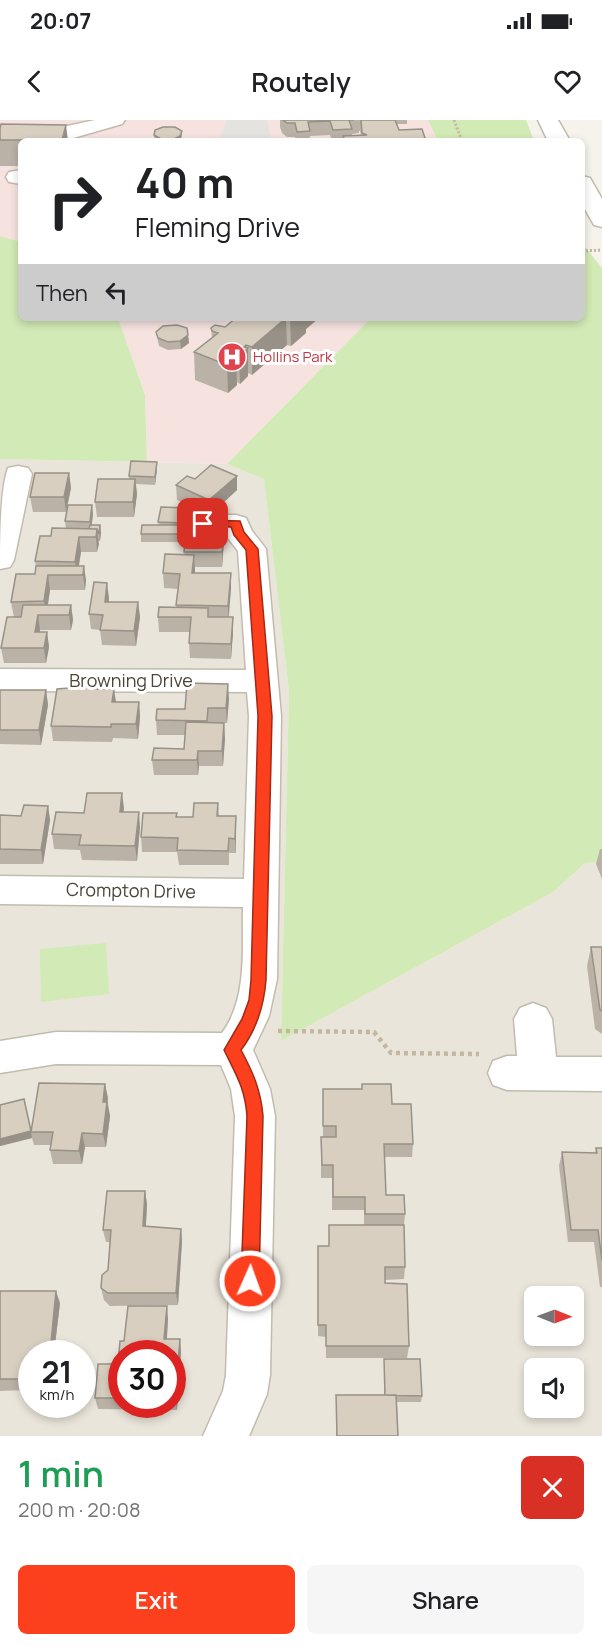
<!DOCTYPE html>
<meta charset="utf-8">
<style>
:root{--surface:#fff;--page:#f6f6f6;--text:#202124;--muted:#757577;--accent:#fc3f1d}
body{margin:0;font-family:Manrope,sans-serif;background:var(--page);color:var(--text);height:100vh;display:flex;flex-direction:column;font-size:22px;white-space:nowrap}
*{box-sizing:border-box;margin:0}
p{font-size:20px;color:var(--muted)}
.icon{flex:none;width:33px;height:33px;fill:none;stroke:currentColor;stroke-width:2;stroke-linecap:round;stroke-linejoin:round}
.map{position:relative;height:1316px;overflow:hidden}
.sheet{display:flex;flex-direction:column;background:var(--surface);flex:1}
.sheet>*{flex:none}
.guide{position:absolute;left:18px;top:18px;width:567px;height:183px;border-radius:9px;box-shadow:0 3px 9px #0003;background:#fff;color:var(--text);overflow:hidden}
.needle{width:39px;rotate:91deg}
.buttons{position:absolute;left:524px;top:1166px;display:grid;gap:12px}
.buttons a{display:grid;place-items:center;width:60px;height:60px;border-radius:9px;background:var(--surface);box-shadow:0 3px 9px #0003;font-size:30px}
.speed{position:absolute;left:18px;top:1220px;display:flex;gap:12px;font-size:30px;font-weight:700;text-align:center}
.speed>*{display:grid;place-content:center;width:78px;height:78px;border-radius:50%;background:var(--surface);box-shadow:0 3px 9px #0003;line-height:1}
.speed small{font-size:15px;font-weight:400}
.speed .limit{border:9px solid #d22;background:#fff;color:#111}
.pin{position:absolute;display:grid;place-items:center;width:51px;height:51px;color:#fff;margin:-26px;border-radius:12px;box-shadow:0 3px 9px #0006}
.me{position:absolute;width:66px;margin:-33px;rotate:2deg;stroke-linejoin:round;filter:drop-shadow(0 0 4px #0008)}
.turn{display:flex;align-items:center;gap:21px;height:126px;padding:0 18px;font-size:27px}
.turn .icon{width:78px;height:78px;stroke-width:2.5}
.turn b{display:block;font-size:42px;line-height:51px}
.then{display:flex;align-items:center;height:57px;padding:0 18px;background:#0003;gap:12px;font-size:22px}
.round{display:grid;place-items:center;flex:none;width:63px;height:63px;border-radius:9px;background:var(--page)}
.overview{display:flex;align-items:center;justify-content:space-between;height:102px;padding:0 18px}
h1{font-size:36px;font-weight:600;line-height:45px;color:#1e9e55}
.action{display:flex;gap:12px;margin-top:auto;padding:12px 18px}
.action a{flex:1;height:69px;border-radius:9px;background:var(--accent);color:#fff;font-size:24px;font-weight:600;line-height:69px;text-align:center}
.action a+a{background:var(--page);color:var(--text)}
.status{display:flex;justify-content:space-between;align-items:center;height:42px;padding:0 30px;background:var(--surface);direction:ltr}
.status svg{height:16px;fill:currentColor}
header{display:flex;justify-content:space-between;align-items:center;height:78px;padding:0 18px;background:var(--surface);font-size:27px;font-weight:600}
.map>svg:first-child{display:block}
.residential{fill:#eae5da;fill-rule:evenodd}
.medical{fill:#f6e3e0}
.green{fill:#d2eab5}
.parking{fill:#e5e3e0}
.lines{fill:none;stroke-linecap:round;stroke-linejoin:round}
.minor-casing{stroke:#c2bbae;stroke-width:3}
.path-far1{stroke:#c4b79f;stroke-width:3;stroke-dasharray:2 2;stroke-linecap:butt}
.path{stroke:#c4b79f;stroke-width:4.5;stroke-dasharray:4 4;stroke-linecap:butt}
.minor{fill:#fff;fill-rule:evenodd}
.wall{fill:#bab2a6;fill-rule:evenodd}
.shaded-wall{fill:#979187}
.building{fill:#d8cfc1;stroke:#979187;stroke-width:1.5}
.route{fill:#fc3f1d;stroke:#a42913;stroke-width:1.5}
.labels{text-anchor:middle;stroke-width:6;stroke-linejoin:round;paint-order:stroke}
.far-health-label{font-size:15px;fill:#be3a42;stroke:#fff;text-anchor:start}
.street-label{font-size:18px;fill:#4b4439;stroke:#fff}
</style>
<div class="status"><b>20:07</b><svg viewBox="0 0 49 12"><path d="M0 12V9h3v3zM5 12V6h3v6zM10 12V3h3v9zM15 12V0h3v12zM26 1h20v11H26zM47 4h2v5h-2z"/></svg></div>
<header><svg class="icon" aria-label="back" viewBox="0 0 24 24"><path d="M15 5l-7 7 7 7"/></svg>Routely<svg class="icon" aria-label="heart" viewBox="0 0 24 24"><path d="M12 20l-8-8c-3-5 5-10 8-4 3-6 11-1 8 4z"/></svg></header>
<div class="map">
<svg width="602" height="1316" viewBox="0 0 602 1316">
<rect width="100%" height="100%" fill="#f6f3ec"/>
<!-- residential -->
<path class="residential" d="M0,339L227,344L264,359L289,571L281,921L553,772L585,743L602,742V1316H0ZM534,1176H573V1215H534ZM32,1233H82V1284H32ZM122,1233H172V1284H122ZM534,1248H573V1287H534Z"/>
<!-- medical -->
<path class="medical" d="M0,0H428L438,21H21V122L0,116Z
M118,198H371L227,344L147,342L145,275Z"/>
<!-- green -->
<path class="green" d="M428,0H526L534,21H438Z
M0,116L21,122V198H118L145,275L147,342L0,339Z
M582,123L602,148V742L585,743L553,772L281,921L289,571L264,359L227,344L371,198H582Z
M106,823L109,874L41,882L40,829Z"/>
<!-- parking -->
<path class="parking" d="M227,0H267L271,18L222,21L221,14Z"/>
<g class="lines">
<!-- minor casing -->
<g class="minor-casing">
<path id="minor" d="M95,0H125L122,4L63,21H21V25H0V13L44,11Z
M538,0H558L570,21H548Z
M21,50V64L9,62L6,57L9,52Z
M582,56L590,58L602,79V107L594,105L582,84Z
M18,346L28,348L32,354L14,440L10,447L0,449C0,422 0,370 8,348Z
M203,395H236L246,398L252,411L266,429L281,596L277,859L269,896L253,930L270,969L275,996L270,1255L267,1274L249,1316H203L223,1271L226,1255L235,996L231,969L221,945L56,944L0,953V921L56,912L222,913C248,878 242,828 243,787L0,784V756L244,759L249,596L247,572L0,571V549L246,550L238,431L224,413L193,410L189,404L193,398Z
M533,883L546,888L552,899L556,937H602V971L507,970L493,965L488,953L493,941L507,936H517L514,899L520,888Z"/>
</g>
<!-- path-far1 -->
<path class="path-far1" d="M454,0L462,21
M582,131L602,130"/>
<!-- path -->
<path class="path" d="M278,911L374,912L391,933L479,934"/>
<!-- minor -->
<use href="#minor" class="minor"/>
</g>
<!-- wall -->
<path class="wall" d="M280,0H407V4H397L399,10L426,21H332L330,15L310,16V21H296L295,17H287L282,13L280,7ZM359,11H360L361,15L352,16V14L359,13Z
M0,8L68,21H21V46H0Z
M182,11L181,21H154V15Z
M236,198H319L306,209V213L291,226L287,225L252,255L248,253V256L240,264L237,262V265L228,273L195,260L194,232L212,218L211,208L225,207Z
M156,212L188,215L189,223L181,229L168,230L159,226Z
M157,349L155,365L136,364L137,374L134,397H97L95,382L129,359V356Z
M69,353L71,368L66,392H33L30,377Z
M237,356V370L210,395L177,380L176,365L195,359Z
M93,393L92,405H100L101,413L100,421H98L97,432H81L79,446L86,460L85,470H50L48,485H71L73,500L71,510H40V512H47L49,527L46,543H4L1,528L21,497H14L11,482L35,454L36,447L35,441L51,416L66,409L65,401Z
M188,396L185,411V422H141V414L159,405L158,402Z
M224,421L222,447H195V453L231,468L229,497H233V512L231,539L190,538L189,523L190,512H159L158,497L176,487L178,469L164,468L163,453L185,435L184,432Z
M109,478V482H138L140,497L136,526L102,525L100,510L91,509L89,494Z
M93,566V569H114L116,582H139L140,597L138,619L113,618L112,622L53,621L51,606Z
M0,570H46L48,585L41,625L0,624Z
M229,579L227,603H224L225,618L223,646H199L198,655H154L152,640L184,629L185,615H157L156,600L185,589Z
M218,683L219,696L236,710V733H229V745H179L177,732H142L141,717L177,693V697H193Z
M48,686L50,700L43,744H0V695L21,696Z
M124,688L123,692L140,707L137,741L82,740L80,730L54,729L52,714L84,693Z
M600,729H602V759L596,744Z
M591,827H602V914L595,909L587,846Z
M105,964L110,996L106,1027H85L82,1044H53L50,1030L51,1025H34L32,1018L0,1026V985L31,1011Z
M323,969L392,984L413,1024L412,1037H384L386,1075L405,1094L404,1105L405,1147L404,1159L385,1160V1163L409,1226L407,1238H326V1217L318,1216V1126H328L364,1105V1090H332V1058H321V1030L323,1017Z
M596,1028H602V1167H600L594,1122H568L559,1046L562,1032L595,1033Z
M145,1071L147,1084L146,1106L181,1109L182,1121L178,1185L110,1186L104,1180L101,1168L108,1150L110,1122H106L103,1110Z
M0,1171L60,1183L54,1233H32V1259L30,1270L0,1271Z
M168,1198L167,1219H180L181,1231L177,1290L98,1289L95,1278L118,1244L124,1221ZM122,1233H172V1284H122Z
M384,1239L422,1276L421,1282H397L398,1316H336V1275H384Z"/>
<!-- shaded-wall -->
<path class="shaded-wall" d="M66,5L68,21H62V20Z
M182,11L181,21H172V20Z
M286,198L287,225L252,255V227Z
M291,198H319L306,209V213L291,226L290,199Z
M188,215L189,223L181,229L180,221Z
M246,225L247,229L248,228V256L240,264L239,236Z
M235,234V238L236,237L237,265L228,273L227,245L233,236Z
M157,342V349L155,365V357Z
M69,353L71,368L66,392L64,377Z
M237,356V370L210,395L209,380Z
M135,359L137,374L134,397L133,382Z
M92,385L93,393L91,410L90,402Z
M188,388V396L186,411L185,403Z
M100,405L101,413L100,421L99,413Z
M224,406V421L222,447V432Z
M97,409L99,424L97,432L96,417Z
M79,417L81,432L77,455L75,442Z
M194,435L195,450L193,468L192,453Z
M84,446L86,460L85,470L83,455Z
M231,453V468L228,501V486Z
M48,455L50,470L46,496L44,481Z
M107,463L109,478L106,497L105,482Z
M138,482L140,497L136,526L134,511Z
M71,485L73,500L71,510L69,495Z
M38,495L40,510L37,527L35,512Z
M233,497V512L231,539V524Z
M47,512L49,527L46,543L44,528Z
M228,564L229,579L227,603L226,588Z
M114,569L116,584L112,582Z
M46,570L48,585L41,625L39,610Z
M139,582L140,597L138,619L136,604Z
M224,603L225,618L223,646L222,631Z
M198,631L199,646L198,655L197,640Z
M122,673L124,688L122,707L120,692Z
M48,686L50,700L43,744L41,730Z
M139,692L140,707L137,741L135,726Z
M236,696V733L235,719Z
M105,964L108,978L107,986V982L110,996L106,1027L103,1014V982Z
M24,979L32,1018L0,1026V1019Z
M82,1013L85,1027L82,1044L79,1031Z
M145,1071L147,1084L145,1119L143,1106Z
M181,1109L182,1121L178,1185L176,1173Z
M56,1171L60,1183L54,1233H50Z
M167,1186L168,1198L166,1231L164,1219Z
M180,1219L181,1231L177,1290L175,1279Z
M27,1248L31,1259L30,1270L26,1259Z"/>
<!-- building -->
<path class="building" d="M283,0H354H349L352,9L333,10L330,1L308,2L310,11L297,12L295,3H287Z
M361,0H395L399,10L422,9L426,21H345L343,16L367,15L362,13Z
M1,4L66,5L62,20H0V8Z
M163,7H175L182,11L180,16L172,20L161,19L154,15L155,10Z
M236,198H286L252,227L246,225L244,227L248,228L239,236L235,234L233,236L236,237L227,245L194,232L218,213L212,211L211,208L215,205L225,207Z
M177,205L187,208L188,215L180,221L168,222L158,218L156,212L163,206Z
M131,341L157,342L155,357L129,356Z
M211,345L237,356L209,380L176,365L187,356L195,359Z
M35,353H69L64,377H30Z
M98,359H135L133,382H95Z
M68,385H92L90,402L65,401Z
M161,387L188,388L185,403L158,402Z
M90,405H100L99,413H98L97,409H89Z
M142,405H185L184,414H141Z
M187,406H224L222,432H184Z
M52,408L97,409L96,417H79L75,442L35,441L40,416H51Z
M165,434L194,435L192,453H231L228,486L176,485L180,454L163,453Z
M36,446H84L83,455H48L44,481L11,482L16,454H35Z
M94,462L107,463L105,482H138L134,511L100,510L103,495L89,494Z
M23,485H71L69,495H38L35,512H47L44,528H1L7,497H21Z
M159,487L208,488V497H233L231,524L189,523L191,497H158Z
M187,563L228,564L226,588H208L207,601L156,600L157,589H185Z
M93,566V569H114L112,582H139L136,604H111V607L51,606L57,569Z
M0,570H46L39,610H0Z
M186,602L224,603L222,631H198L197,640H152L154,628L184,629Z
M87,673H122L120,692H139L135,726L79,725L81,715L52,714L56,692L84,693Z
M194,683H218L217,696H236L235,719L229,718L228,731L177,730L178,718L141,717L143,693H177L176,697H193Z
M24,685L48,686L41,730L0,729V695L21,696Z
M591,827H602V891L600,890Z
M39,963L105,964L103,982H107L103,1014L82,1013L79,1031L50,1030L53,1012H31Z
M362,964H391L392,984H411L413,1024H384L386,1075H404L405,1094H365V1077H333V1045H322L321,1017H336V1006H323V969H362Z
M24,979L31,1011L0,1019V985Z
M596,1028H602V1140L598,1110H571L562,1032L597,1033Z
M107,1071H145L143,1106L181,1109L176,1173H108L101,1168L102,1155L108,1150L111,1110H103Z
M329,1105H404L405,1147H385V1163L407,1164L409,1226H326V1205H318V1126H329Z
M0,1171H56L50,1233H32V1248H27L26,1259H0Z
M128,1186H167L164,1219H180L175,1279H172V1233H122V1278H95L98,1244H118L120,1221H124Z
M384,1239H420L422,1276L385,1275Z
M336,1275H396L398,1316H337Z"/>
<!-- route -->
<path class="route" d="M203,400L240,401L244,412L258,429L272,596L266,860C264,885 257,909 241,930C253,952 261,971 263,996L259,1161L256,1167L250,1169L244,1167L241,1161L247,996C245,968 236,955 224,930L242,899L249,880L251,860L258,596L246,430L234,415L231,407L199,406L197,404Z"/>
<!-- icons -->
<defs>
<g id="hospital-disc" transform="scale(1.5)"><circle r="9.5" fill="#e0444e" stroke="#fff"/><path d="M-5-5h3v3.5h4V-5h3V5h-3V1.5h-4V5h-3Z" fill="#fff"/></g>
</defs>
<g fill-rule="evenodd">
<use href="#hospital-disc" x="232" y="237"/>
</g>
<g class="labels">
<!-- far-health labels -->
<g class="far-health-label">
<text x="253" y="242">Hollins Park</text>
</g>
<!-- street labels -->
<g class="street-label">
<text x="131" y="567">Browning Drive</text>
<text transform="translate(131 771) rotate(1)" y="6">Crompton Drive</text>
</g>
</g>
</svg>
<div class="buttons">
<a><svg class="needle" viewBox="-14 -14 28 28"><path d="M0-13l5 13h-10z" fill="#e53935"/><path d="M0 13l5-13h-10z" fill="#757577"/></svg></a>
<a><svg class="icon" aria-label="sound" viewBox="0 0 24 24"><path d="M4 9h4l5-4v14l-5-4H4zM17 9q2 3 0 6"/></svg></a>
</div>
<div class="speed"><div>21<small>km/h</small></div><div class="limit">30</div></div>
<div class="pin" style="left:203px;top:404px;background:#d93025"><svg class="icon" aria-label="arrive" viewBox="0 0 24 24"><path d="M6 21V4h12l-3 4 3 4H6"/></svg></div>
<svg class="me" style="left:250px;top:1161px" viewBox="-20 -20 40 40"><circle r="17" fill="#fc3f1d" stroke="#fff" stroke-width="3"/><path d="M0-11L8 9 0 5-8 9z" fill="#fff"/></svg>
<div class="guide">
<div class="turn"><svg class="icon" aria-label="right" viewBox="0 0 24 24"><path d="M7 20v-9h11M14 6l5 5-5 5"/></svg><div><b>40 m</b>Fleming Drive</div></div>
<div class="then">Then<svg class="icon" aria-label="left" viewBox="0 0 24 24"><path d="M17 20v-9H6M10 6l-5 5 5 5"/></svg></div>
</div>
</div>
<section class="sheet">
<div class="overview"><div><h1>1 min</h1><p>200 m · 20:08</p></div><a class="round" style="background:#d93025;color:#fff"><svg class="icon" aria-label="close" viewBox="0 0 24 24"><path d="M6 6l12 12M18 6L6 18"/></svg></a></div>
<div class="action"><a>Exit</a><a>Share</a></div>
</section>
